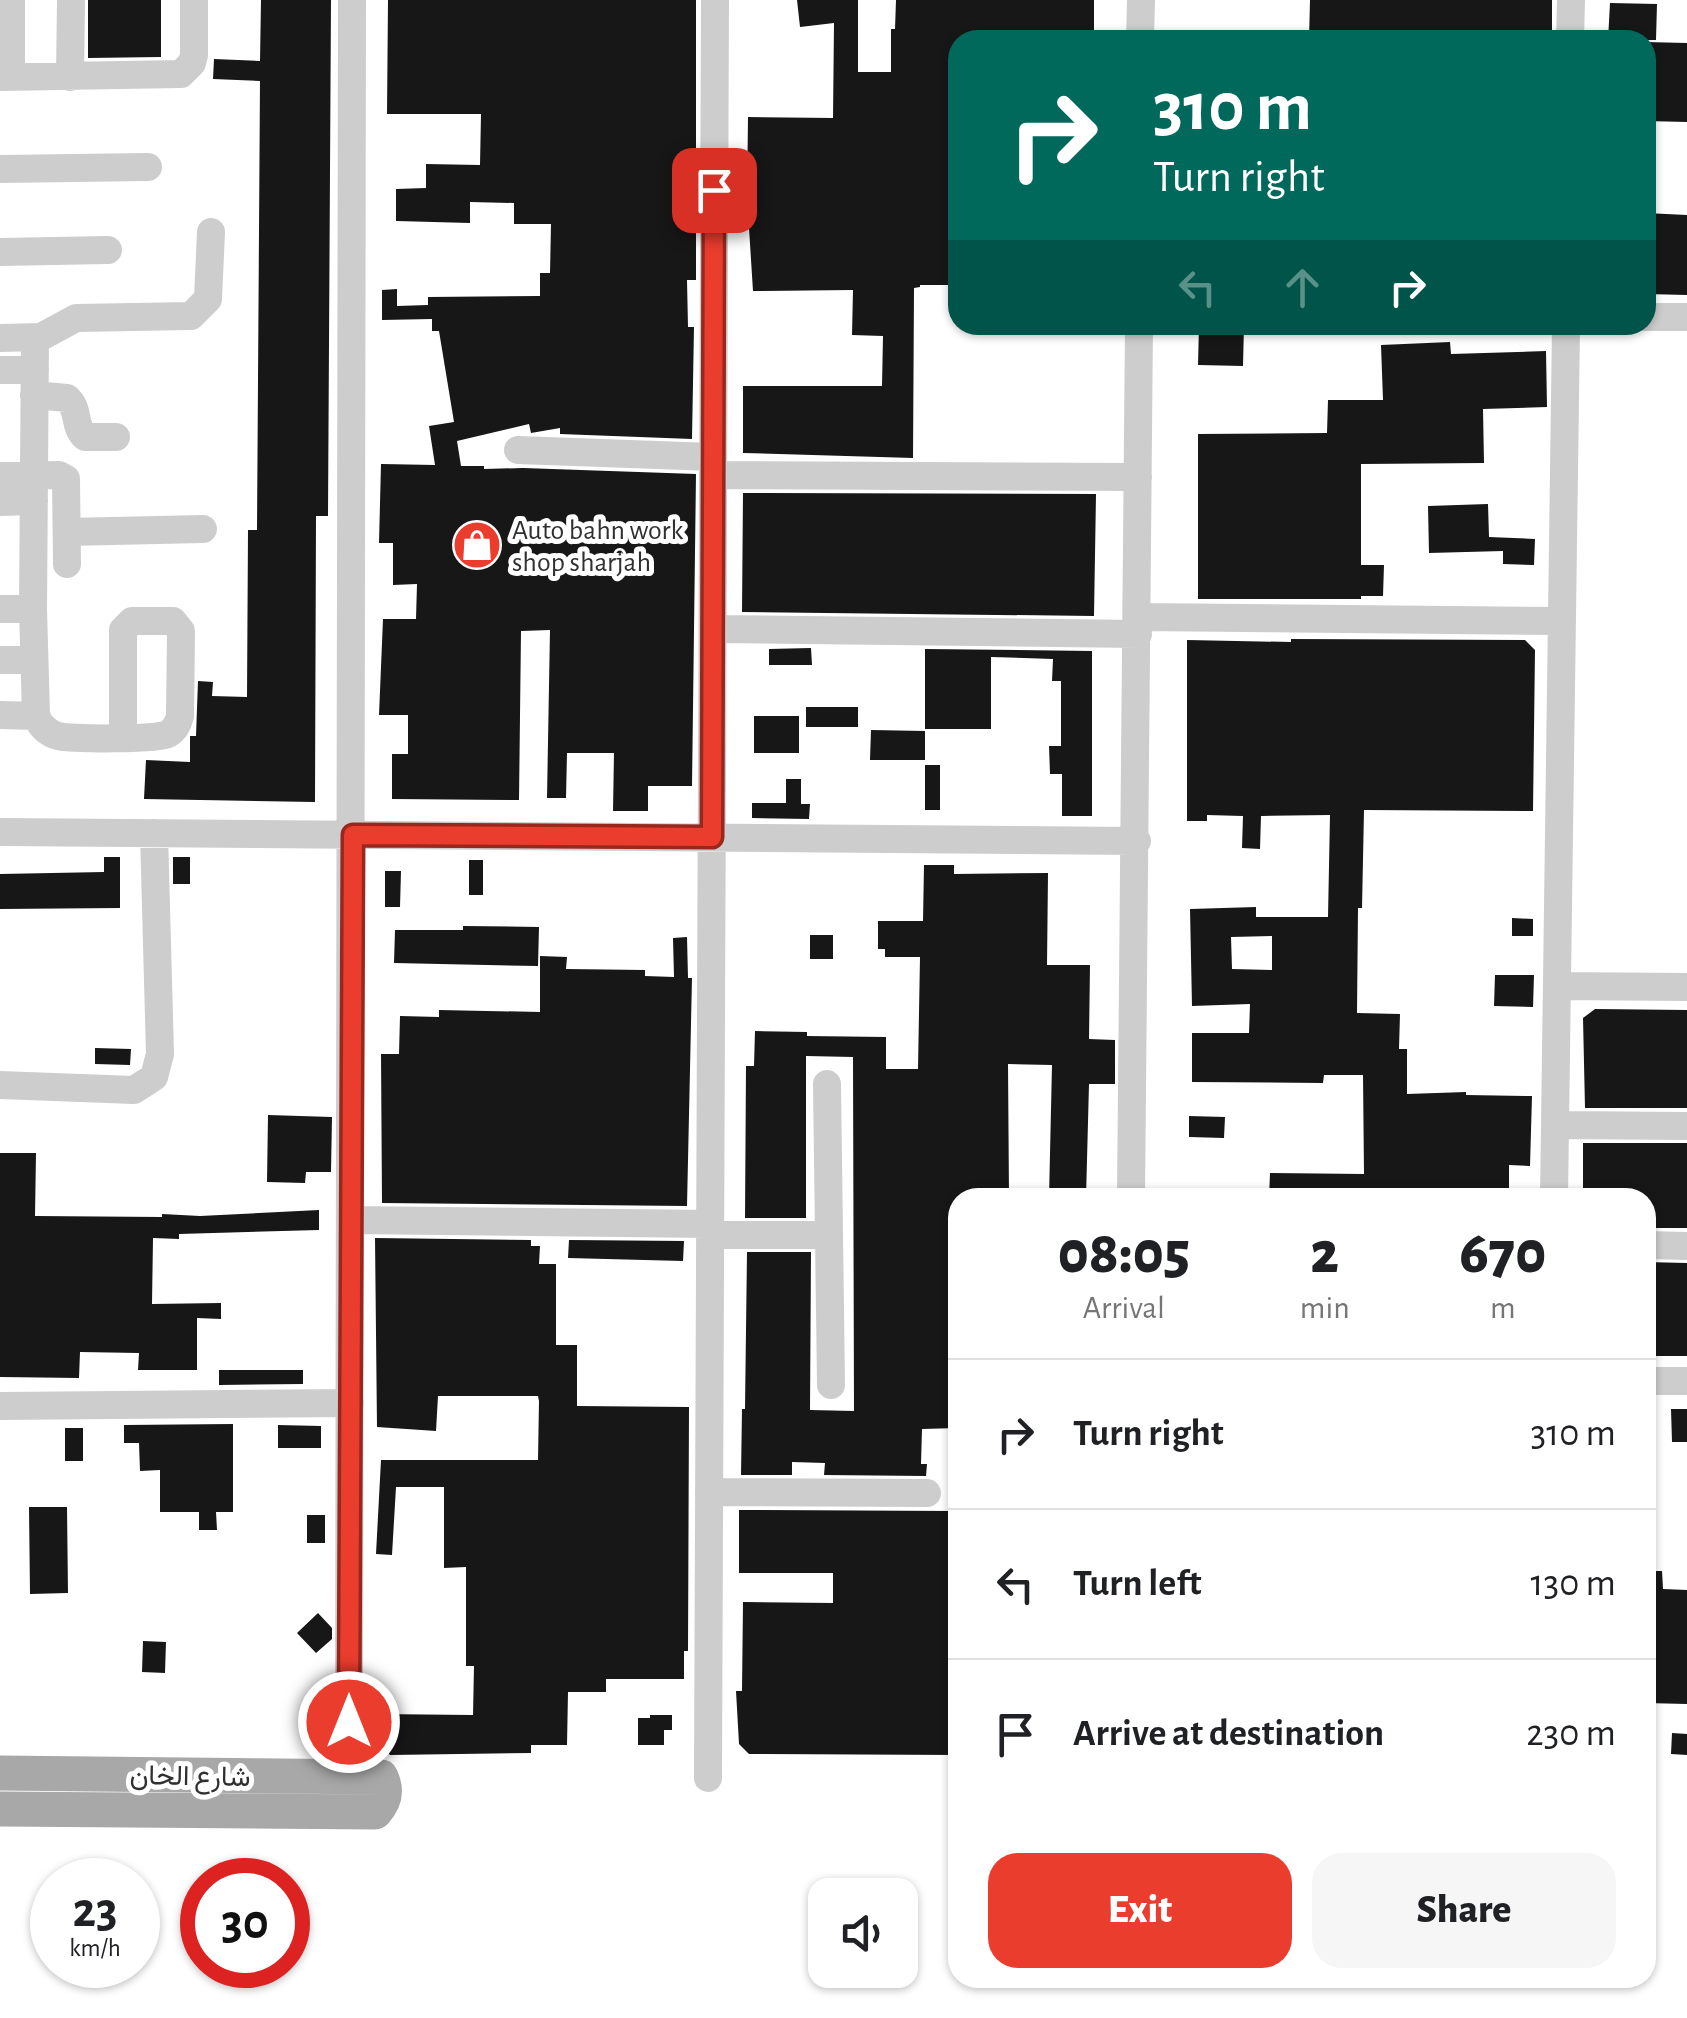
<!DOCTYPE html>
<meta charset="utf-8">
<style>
:root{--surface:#fff;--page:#f6f6f6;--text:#202124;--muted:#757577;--line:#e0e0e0;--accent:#ea3d2e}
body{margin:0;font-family:"Alegreya Sans",Vazirmatn,sans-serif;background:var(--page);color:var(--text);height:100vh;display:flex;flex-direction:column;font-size:38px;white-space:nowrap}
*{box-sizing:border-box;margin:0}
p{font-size:32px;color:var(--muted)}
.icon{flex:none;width:55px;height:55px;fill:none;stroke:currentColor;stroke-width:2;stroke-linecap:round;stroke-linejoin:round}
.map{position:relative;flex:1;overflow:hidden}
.drawer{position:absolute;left:948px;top:1188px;width:708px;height:800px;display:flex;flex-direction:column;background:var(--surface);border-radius:30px;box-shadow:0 2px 8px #0004}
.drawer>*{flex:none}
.top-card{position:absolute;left:948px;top:30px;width:708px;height:305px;border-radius:30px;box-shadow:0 2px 8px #0004;background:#00695c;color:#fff;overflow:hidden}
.controls{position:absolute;left:808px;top:1878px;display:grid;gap:20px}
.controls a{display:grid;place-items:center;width:110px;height:110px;border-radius:20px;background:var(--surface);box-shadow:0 2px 8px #0004;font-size:50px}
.speed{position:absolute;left:30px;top:1858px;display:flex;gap:20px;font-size:50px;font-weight:700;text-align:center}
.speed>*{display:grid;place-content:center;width:130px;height:130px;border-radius:50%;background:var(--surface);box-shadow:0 2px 8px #0004;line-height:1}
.speed small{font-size:25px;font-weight:400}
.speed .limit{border:15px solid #d22;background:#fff;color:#111}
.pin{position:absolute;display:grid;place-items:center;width:85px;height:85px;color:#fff;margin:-42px;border-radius:20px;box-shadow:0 5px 15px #0006}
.me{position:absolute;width:110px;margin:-55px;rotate:0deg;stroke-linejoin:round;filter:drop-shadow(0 0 8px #0008)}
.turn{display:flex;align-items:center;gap:35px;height:210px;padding:0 40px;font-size:45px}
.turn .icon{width:130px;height:130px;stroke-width:2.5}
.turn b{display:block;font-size:70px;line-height:85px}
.lanes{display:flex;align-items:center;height:95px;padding:0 40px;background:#0003;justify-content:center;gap:50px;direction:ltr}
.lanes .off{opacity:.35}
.eta{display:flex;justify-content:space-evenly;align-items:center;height:170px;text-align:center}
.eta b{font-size:60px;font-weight:800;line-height:70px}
.cta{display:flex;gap:20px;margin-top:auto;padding:20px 40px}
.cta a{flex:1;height:115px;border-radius:30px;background:var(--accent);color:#fff;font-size:40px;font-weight:800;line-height:115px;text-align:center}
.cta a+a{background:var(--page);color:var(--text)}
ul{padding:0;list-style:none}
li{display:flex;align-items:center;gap:30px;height:150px;padding:0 40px;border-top:2px solid var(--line)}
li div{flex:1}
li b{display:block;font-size:38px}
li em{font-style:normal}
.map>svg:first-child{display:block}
.building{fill:#171717;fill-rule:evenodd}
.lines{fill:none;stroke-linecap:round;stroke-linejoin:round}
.minor{stroke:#cdcdcd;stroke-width:28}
.major{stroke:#a8a8a8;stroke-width:35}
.route-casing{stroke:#98281e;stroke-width:25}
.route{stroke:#ea3d2e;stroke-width:18}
.labels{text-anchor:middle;stroke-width:10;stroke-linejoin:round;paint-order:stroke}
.poi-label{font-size:28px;fill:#303030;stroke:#fff;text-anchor:start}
.street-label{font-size:28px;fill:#303030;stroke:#fff}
</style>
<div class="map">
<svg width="1687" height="2018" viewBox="0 0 1687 2018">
<rect width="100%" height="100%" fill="#fff"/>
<!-- building -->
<path class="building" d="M88,0H161V57L88,58Z
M261,0H331L328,516H316L315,802L144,799L146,760L190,762V736H196L198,681L213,682L212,696L247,697L248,530H257L260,81L213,79L214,59L260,61Z
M388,0H696V280H687L688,327H694L692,439L560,434V428L531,433L529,424L457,441L461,466H484V469L523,468L696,474L692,786H648V811H613L614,753H567L566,798H547L550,630L521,631L519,800L392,799V754H408V715H379L383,619H416L417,584L393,585V543H379L381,464L435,465L429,426L454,422L439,331H432V319L382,320V290L397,289V306L428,305V297L540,296V273H550L551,224H514V203L470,202V223L396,221V189L426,188V164L480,165L481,114H387Z
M797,0H858V72H891V29H895L896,0H1094V40H958V285H920V287L914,288L913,458L743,453V386H882L883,336L852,335L853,290L753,291L747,197L748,117L833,118L834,23L800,27Z
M1310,0H1552V40H1309Z
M1610,3L1657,4L1656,40H1608Z
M1645,42L1687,43V122L1645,121Z
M1645,213L1687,215V295L1645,294Z
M1199,325H1244L1243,366L1198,365Z
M1450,342L1451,354L1546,351L1547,407L1483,409L1484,463L1361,464V565H1384L1383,596H1361V599H1198V434L1327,433L1328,400H1383L1381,345Z
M743,493L1096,494L1094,616L742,612Z
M1488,504L1489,537L1535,539L1534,565L1503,564V551L1429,553L1428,506Z
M1291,639L1525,640L1535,650L1533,811L1364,810L1362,908H1358L1357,1013L1400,1014L1399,1049H1407V1094L1466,1092V1095L1532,1096L1530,1166L1509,1165V1198H1269L1270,1173L1364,1174L1363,1075H1324L1323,1083L1192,1082V1033H1249L1250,1004L1192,1006L1190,909L1256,907V917H1328L1330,815L1261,816L1260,849L1242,848L1243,816L1207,815V821H1187V640L1291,642ZM1272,936V970L1232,969L1231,937Z
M811,648L812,665H769V649Z
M925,649L1092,651V816H1062V774H1050L1049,746H1061V681H1052L1053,659L991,657V729H925Z
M806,707H858V727H806Z
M754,716H799V753H754Z
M871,730L925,731V760H870Z
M925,765H940V810H925Z
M786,779H801V804H810L809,819L752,818V803H786Z
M104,857H120V908L0,909V874L104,872Z
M173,857H190V884H173Z
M469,860H483V895H469Z
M924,865H954V874L1048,873L1047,965H1090L1089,1039L1115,1040V1084H1089L1086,1198H1049L1052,1065L1008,1064L1009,1198H958V1428L922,1429L921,1464H927L926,1476L824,1475L825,1463L792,1462V1475H741L742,1409H745L747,1252H811L810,1410L854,1411L853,1057L806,1056V1218H745L746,1066H754L755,1031L807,1032V1036L886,1037V1069H918L920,957H885V949H878V921H923Z
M385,871H401L400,907H385Z
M1512,918L1533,919V936H1512Z
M463,926L539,927L538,966L394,963L395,930H463Z
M810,935H833V959H810Z
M687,937L688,978H692L687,1206L382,1203L381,1054H399L400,1016L439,1017V1010L540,1012V956L567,957L566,969L645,970V976L674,977L673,938Z
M1495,975H1534L1533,1007L1494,1006Z
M1595,1009L1687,1010V1108H1585L1583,1018Z
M95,1048L131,1049L130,1065L95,1064Z
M268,1115L332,1117L331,1172H306L305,1183L267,1182Z
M1189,1116L1225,1117L1224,1138L1189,1137Z
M1583,1143H1687V1228H1645V1198H1583Z
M0,1153H36L35,1216L162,1217V1214L200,1216L319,1210V1230L179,1234V1239L153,1238L152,1304L221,1303V1319L197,1318V1370H138L139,1353L80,1352L79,1378L0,1377Z
M375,1238L531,1240V1246H540L539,1264H556V1345H577V1406L689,1407L688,1651H684V1679H606V1692H568L567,1745H531V1753L390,1755L374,1738L376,1714L473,1715L474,1666H466V1567L444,1568V1487H396L392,1555L376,1554L381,1460H538L539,1401L538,1396H438L436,1431L377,1427Z
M569,1240L684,1241L683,1261L568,1258Z
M1645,1262L1687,1263V1356H1645Z
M219,1370H303V1384L219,1385Z
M1671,1409H1687V1442H1672Z
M233,1424V1512H216L217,1530H199V1512H160V1470L140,1471L139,1443H124V1425Z
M278,1425L321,1426V1448H278Z
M65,1428H83V1461H65Z
M29,1507H67L68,1593L30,1594Z
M739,1510L951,1511V1557H958V1755L749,1754L739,1744L736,1691H742L743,1602L833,1603V1573H739Z
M307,1515H325V1543H307Z
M1645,1571H1662L1663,1589L1687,1590V1704L1645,1703Z
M318,1613L332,1628V1639L316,1653L297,1633Z
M143,1641L166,1642L165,1673L142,1672Z
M650,1715H672V1730H664V1745H638V1718H650Z
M1672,1733L1687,1734V1755L1671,1754Z"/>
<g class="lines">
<!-- minor -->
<path class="minor" d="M352,0L349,1722L362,1758L381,1777
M1140,40L1141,0
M1570,40L1571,0
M0,77L181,74L192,63L194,55V0
M11,77V0
M70,77L71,0
M0,169L148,167
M0,252L108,250
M1645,317H1687
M0,338L41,337L76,318L191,316L208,299L211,232
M35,338L33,609L36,716C40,725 47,733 58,736C72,739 158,740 168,734C175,730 178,724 180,716L181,631L173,621H132L123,630V737
M0,370H35
M34,395L67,398C80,409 73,426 85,437H116
M518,450L713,457
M713,475L1138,477
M0,476L59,475L66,479L67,564
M0,502L34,501
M67,532L203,529
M0,609H33
M1138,617L1562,621
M713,629L1138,634
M0,660H33
M0,715L36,716
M0,832L1137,841
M1557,986L1687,987
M827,1084L831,1385
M0,1085L134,1090L154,1077L160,1054L154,833
M1555,1125L1687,1126
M1131,1198L1139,325
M1554,1198L1566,325
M352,1220L710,1224
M710,1235H829
M1645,1245L1687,1246
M1645,1381H1687
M0,1406L350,1403
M709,1492L927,1493
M708,1778L715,0"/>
<!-- major -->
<path class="major" d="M0,1773L381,1777C387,1790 385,1801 375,1812L0,1809"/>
</g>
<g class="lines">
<!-- route casing -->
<g class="route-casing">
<path id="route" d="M349,1722L353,835L712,837L714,190"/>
</g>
<!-- route -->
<use href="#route" class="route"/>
</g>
<!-- icons -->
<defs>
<g id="shop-disc" transform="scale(2.5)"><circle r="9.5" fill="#ea3d2e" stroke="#fff"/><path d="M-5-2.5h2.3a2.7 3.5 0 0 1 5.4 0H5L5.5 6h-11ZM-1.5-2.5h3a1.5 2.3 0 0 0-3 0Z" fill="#fff"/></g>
</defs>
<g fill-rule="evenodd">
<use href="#shop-disc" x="477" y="545"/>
</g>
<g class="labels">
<!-- poi labels -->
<g class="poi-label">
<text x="512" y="539">Auto bahn work<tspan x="512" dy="32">shop sharjah</tspan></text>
</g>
<!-- street labels -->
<g class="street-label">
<text transform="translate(190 1775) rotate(1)" y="10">شارع الخان</text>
</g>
</g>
</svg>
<div class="controls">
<a><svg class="icon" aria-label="sound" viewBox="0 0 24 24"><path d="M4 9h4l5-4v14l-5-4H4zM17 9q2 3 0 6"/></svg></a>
</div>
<div class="speed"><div>23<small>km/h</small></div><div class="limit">30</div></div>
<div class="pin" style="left:714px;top:190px;background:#d93025"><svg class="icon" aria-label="arrive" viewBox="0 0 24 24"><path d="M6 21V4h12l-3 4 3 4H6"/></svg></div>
<svg class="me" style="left:349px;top:1722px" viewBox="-20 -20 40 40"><circle r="17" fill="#ea3d2e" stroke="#fff" stroke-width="3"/><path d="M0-11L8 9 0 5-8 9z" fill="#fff"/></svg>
<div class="top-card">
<div class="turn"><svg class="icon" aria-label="right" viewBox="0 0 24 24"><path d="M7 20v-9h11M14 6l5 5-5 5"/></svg><div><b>310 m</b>Turn right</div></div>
<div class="lanes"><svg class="icon off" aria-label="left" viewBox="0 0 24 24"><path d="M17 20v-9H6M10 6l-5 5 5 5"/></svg><svg class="icon off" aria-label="ahead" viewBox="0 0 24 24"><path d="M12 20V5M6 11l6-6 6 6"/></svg><svg class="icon" aria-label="right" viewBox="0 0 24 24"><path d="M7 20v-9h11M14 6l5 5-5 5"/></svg></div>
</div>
<section class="drawer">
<div class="eta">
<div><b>08:05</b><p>Arrival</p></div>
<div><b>2</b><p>min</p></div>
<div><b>670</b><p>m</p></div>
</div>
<ul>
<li><svg class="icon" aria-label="right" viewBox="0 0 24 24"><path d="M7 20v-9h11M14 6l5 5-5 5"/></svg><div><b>Turn right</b></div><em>310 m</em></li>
<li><svg class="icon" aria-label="left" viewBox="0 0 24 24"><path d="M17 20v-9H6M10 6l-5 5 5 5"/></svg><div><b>Turn left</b></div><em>130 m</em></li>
<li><svg class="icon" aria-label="arrive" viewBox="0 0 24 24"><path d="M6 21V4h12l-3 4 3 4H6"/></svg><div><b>Arrive at destination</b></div><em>230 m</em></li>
</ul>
<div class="cta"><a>Exit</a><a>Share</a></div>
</section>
</div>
